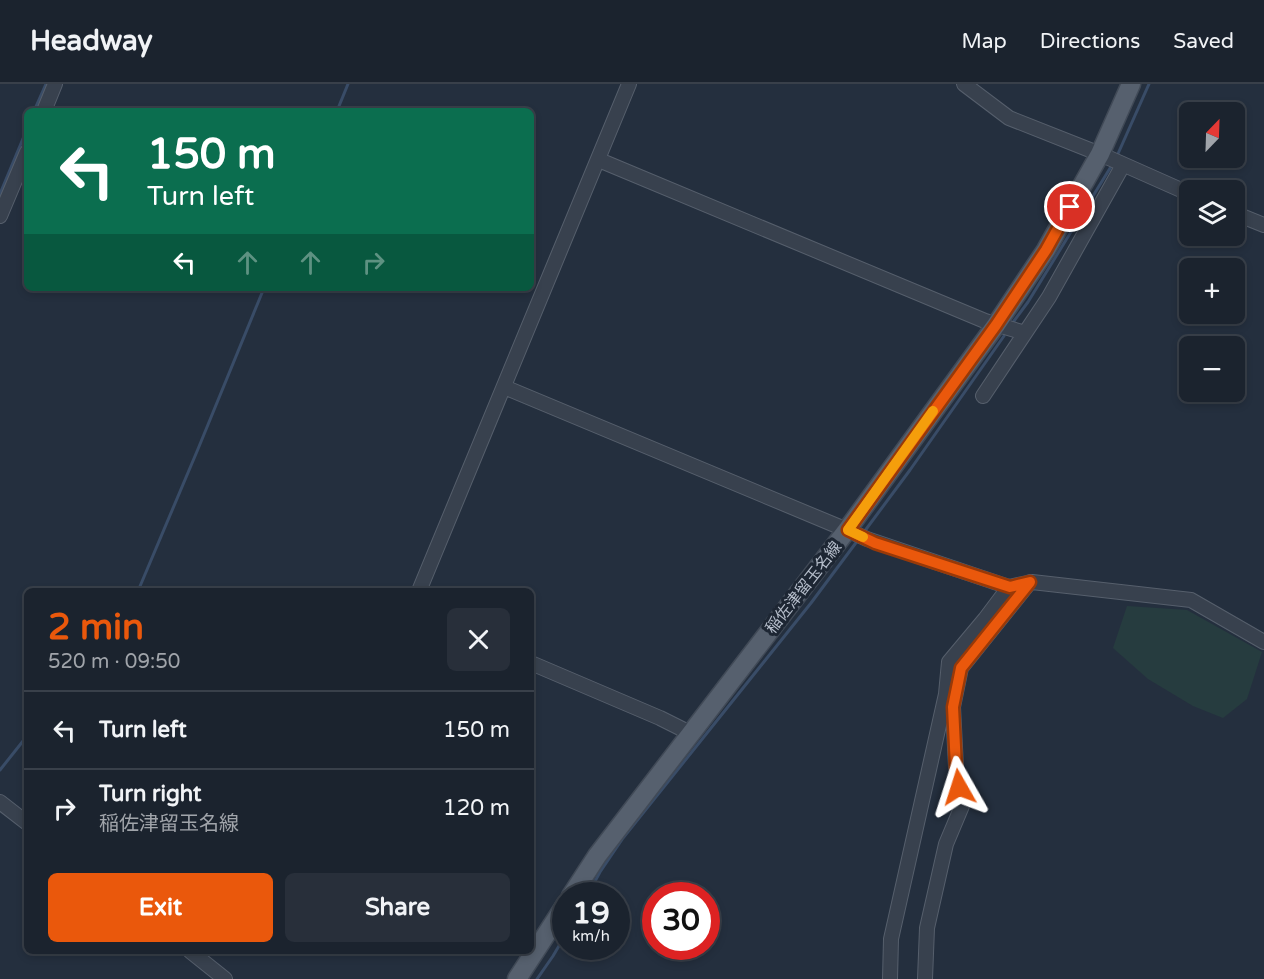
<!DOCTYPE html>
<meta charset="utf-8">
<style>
:root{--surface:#1b232e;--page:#282f3a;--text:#f1f3f6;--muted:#a0a4aa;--line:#39404a;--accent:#ea580c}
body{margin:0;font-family:"Varela Round","Noto Sans JP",sans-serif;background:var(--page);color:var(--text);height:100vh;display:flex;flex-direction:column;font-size:22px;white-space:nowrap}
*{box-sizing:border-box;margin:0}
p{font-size:20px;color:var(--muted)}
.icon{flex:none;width:33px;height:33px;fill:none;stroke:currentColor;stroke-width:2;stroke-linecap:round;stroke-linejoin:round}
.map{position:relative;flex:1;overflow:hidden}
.panel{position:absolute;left:24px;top:504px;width:510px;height:366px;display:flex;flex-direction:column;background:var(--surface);border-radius:9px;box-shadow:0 3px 9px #0003,0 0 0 2px var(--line)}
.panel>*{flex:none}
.top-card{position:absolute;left:24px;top:24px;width:510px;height:183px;border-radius:9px;box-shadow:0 3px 9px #0003,0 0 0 2px var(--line);background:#0b6e4f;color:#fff;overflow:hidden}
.needle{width:39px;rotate:23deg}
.tools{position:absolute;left:1179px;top:18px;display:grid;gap:12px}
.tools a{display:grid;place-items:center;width:66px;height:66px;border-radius:9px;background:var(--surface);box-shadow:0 3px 9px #0003,0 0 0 2px var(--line);font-size:30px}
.speed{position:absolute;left:552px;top:798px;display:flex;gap:12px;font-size:30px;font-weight:700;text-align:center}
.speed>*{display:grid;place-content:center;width:78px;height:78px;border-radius:50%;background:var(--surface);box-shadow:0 3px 9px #0003,0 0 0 2px var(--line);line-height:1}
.speed small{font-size:15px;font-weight:400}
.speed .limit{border:9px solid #d22;background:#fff;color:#111}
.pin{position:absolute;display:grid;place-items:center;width:51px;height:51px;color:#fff;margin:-26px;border:3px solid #fff;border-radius:50%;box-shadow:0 2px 6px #0007}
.me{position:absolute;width:66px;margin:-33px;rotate:354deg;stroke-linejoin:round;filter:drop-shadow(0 0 4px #0008)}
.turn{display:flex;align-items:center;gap:21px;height:126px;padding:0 24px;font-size:27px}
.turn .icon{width:78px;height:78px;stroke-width:2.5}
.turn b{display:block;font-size:42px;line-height:51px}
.lanes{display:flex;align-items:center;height:57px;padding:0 24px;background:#0003;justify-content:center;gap:30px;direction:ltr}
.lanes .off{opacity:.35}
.round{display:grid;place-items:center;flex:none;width:63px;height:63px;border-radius:9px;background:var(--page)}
.headline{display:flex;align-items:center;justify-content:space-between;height:102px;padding:0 24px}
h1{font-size:36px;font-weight:800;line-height:45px;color:var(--accent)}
.cta{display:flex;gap:12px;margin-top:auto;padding:12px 24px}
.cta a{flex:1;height:69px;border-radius:9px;background:var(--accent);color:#fff;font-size:24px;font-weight:800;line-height:69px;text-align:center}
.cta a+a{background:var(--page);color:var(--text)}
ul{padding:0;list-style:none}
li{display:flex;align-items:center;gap:18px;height:78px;padding:0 24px;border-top:2px solid var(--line)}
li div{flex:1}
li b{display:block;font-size:22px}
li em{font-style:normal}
header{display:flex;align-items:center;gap:36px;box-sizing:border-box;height:84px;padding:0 30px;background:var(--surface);border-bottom:2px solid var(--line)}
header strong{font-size:28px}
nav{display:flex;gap:33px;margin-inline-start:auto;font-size:21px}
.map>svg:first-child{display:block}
.green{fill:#263c3f}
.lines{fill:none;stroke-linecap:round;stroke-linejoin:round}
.stream{stroke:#394c67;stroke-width:3}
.minor-casing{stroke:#565f6c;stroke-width:16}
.major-casing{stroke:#414a57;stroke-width:21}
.minor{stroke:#38414e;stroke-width:14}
.major{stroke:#56606e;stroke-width:18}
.route-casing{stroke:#983908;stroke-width:15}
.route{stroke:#ea580c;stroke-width:10}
.slow{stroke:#f59e0b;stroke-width:10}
.labels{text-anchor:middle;stroke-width:6;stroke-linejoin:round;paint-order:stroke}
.street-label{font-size:16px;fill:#b4bcc9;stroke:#1d2633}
</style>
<header>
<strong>Headway</strong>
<nav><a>Map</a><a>Directions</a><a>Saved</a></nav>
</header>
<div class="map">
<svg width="1264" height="895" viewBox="0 0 1264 895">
<rect width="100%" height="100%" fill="#242f3e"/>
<!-- green -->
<path class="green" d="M1127,522L1187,526L1262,568L1247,615L1223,634L1193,622L1148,595L1113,564Z"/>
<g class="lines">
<!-- stream -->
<path class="stream" d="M34,27L46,0
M337,27L348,0
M1117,72L1149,0
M0,110L27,45
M1014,237L1028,218L1112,81
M864,448L910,386L1004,252
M138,507L198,365L264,204
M0,686L27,652
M587,812L600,788L623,754L811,519L858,456
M537,895L553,872L566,850"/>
<!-- minor casing -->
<g class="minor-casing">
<path id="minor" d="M964,0L1009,34L1100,70L1190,110
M44,27L55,0
M599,76L985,237L1025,249
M1234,129L1264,141
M0,132L27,68
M504,303L847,446L867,455L1009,503L1032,498L1191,516L1264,558
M983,312L1049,213L1123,81
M419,507L629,0
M531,579L660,634L690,649
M0,718L27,739
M190,867L225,895
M890,895L891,855L946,610L949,578L985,535L1009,503
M925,895L927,844L946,760L962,722L956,683L953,623L961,584L1030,498"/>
</g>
<!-- major casing -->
<g class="major-casing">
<path id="major" d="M571,812L597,772L847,446L996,241L1046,166L1100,70L1131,0
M517,895L566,820"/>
</g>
<!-- minor -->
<use href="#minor" class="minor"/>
<!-- major -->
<use href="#major" class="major"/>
</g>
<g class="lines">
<!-- route casing -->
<g class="route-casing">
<path id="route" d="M959,703L956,683L953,623L961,584L1030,498L1010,503L875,459L848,446L996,241L1046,166L1070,123"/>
</g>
<!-- route -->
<use href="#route" class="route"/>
<!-- slow -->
<path class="slow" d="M863,453L848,446L933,327"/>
</g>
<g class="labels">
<!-- street labels -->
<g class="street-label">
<text transform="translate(803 503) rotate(-52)" y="6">稲佐津留玉名線</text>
</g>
</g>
</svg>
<div class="tools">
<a><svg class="needle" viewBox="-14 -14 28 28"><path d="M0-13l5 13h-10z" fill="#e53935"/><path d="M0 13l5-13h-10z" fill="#a0a4aa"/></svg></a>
<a><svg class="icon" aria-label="layers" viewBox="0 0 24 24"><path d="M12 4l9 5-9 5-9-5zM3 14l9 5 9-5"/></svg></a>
<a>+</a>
<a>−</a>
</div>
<div class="speed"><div>19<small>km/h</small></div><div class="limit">30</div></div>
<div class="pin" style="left:1070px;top:123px;background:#d93025"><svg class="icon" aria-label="arrive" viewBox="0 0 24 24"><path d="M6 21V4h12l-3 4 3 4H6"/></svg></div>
<svg class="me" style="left:959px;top:703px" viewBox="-20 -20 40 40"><path d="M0-17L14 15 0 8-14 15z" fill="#ea580c" stroke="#fff" stroke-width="4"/></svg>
<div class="top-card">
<div class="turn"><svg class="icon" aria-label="left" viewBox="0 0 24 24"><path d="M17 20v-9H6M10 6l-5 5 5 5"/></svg><div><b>150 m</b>Turn left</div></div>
<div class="lanes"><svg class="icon" aria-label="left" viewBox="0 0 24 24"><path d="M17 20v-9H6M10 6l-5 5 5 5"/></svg><svg class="icon off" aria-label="ahead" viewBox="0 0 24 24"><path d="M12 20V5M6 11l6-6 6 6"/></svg><svg class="icon off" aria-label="ahead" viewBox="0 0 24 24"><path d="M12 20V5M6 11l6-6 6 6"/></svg><svg class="icon off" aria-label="right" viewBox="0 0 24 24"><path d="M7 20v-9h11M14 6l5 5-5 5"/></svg></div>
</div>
<section class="panel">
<div class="headline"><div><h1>2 min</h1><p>520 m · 09:50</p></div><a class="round"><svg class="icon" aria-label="close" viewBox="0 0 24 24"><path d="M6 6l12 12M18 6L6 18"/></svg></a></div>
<ul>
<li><svg class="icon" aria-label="left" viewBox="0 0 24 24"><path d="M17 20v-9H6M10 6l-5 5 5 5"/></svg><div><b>Turn left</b></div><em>150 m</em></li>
<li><svg class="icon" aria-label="right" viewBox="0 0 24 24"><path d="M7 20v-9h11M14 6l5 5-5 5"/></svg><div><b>Turn right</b><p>稲佐津留玉名線</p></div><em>120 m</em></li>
</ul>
<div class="cta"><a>Exit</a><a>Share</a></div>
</section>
</div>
